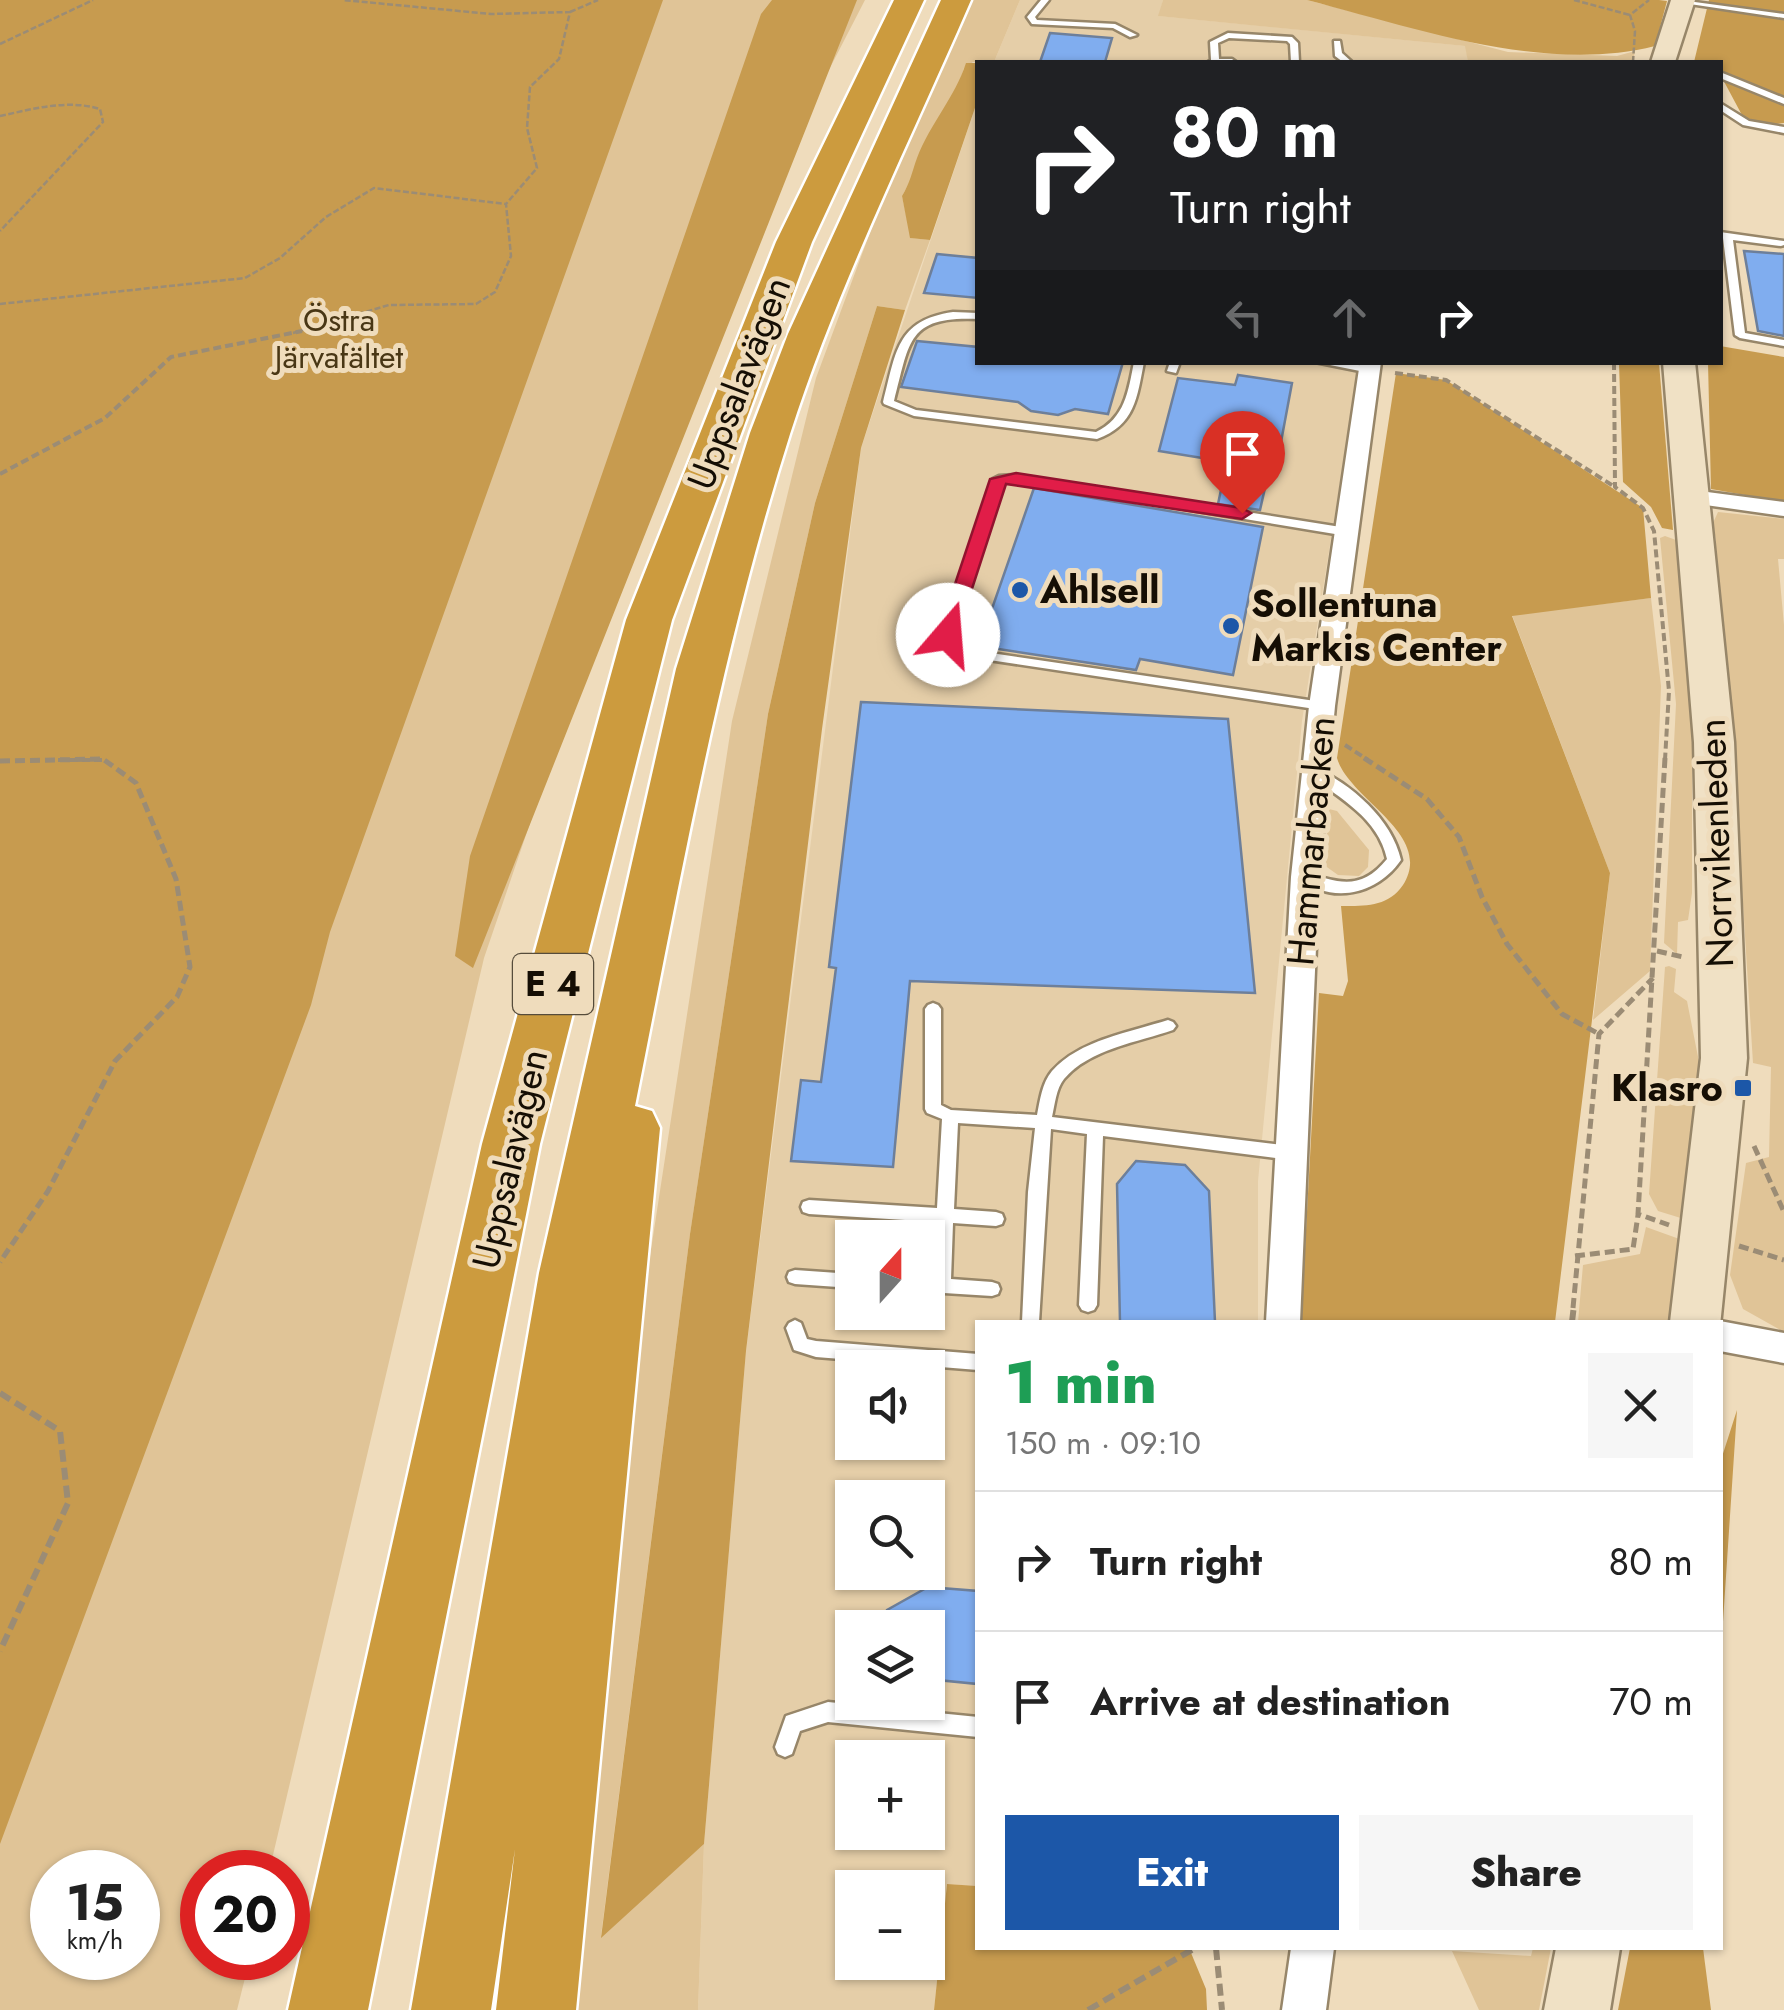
<!DOCTYPE html>
<meta charset="utf-8">
<style>
:root{--surface:#fff;--page:#f6f6f6;--text:#222;--muted:#767676;--line:#e0e0e0;--accent:#1c57a8}
body{margin:0;font-family:Jost,sans-serif;background:var(--page);color:var(--text);height:100vh;display:flex;flex-direction:column;font-size:38px;white-space:nowrap}
*{box-sizing:border-box;margin:0}
p{font-size:32px;color:var(--muted)}
.icon{flex:none;width:55px;height:55px;fill:none;stroke:currentColor;stroke-width:2;stroke-linecap:round;stroke-linejoin:round}
.map{position:relative;flex:1;overflow:hidden}
.panel{position:absolute;left:975px;top:1320px;width:748px;height:630px;display:flex;flex-direction:column;background:var(--surface);border-radius:0px;box-shadow:0 2px 8px #0004}
.panel>*{flex:none}
.guide{position:absolute;left:975px;top:60px;width:748px;height:305px;border-radius:0px;box-shadow:0 2px 8px #0004;background:#202124;color:#fff;overflow:hidden}
.needle{width:65px;rotate:21deg}
.controls{position:absolute;left:835px;top:1220px;display:grid;gap:20px}
.controls a{display:grid;place-items:center;width:110px;height:110px;border-radius:0px;background:var(--surface);box-shadow:0 2px 8px #0004;font-size:50px}
.speed{position:absolute;left:30px;top:1850px;display:flex;gap:20px;font-size:50px;font-weight:700;text-align:center}
.speed>*{display:grid;place-content:center;width:130px;height:130px;border-radius:50%;background:var(--surface);box-shadow:0 2px 8px #0004;line-height:1}
.speed small{font-size:25px;font-weight:400}
.speed .limit{border:15px solid #d22;background:#fff;color:#111}
.pin{position:absolute;display:grid;place-items:center;width:85px;height:85px;color:#fff;margin:-102px -42px;border-radius:50% 50% 50% 0;rotate:-45deg;box-shadow:0 0 10px #0007}
.pin .icon{rotate:45deg}
.me{position:absolute;width:110px;margin:-55px;rotate:18deg;stroke-linejoin:round;filter:drop-shadow(0 0 8px #0008)}
.turn{display:flex;align-items:center;gap:35px;height:210px;padding:0 30px;font-size:45px}
.turn .icon{width:130px;height:130px;stroke-width:2.5}
.turn b{display:block;font-size:70px;line-height:85px}
.lanes{display:flex;align-items:center;height:95px;padding:0 30px;background:#0003;justify-content:center;gap:50px;direction:ltr}
.lanes .off{opacity:.35}
.round{display:grid;place-items:center;flex:none;width:105px;height:105px;border-radius:0px;background:var(--page)}
.head{display:flex;align-items:center;justify-content:space-between;height:170px;padding:0 30px}
h1{font-size:60px;font-weight:800;line-height:75px;color:#1e9e55}
.button{display:flex;gap:20px;margin-top:auto;padding:20px 30px}
.button a{flex:1;height:115px;border-radius:0px;background:var(--accent);color:#fff;font-size:40px;font-weight:800;line-height:115px;text-align:center}
.button a+a{background:var(--page);color:var(--text)}
ul{padding:0;list-style:none}
li{display:flex;align-items:center;gap:30px;height:140px;padding:0 30px;border-top:2px solid var(--line)}
li div{flex:1}
li b{display:block;font-size:38px}
li em{font-style:normal}
.map>svg:first-child{display:block}
.built{fill:#e5cea8;fill-rule:evenodd}
.green{fill:#e0c497;fill-rule:evenodd}
.forest{fill:#c79b4f}
.building{fill:#80adef;stroke:#6d7f9a;stroke-width:2.5}
.lines{fill:none;stroke-linecap:round;stroke-linejoin:round}
.lane-casing{stroke:#978669;stroke-width:5}
.street-casing{stroke:#978669;stroke-width:5}
.secondary-casing{stroke:#978669;stroke-width:5}
.highway-casing{stroke:#fff;stroke-width:5}
.path-far3{stroke:#9b8c75;stroke-width:2.5;stroke-dasharray:6 2.5;stroke-linecap:butt}
.path-far2{stroke:#9b8c75;stroke-width:4;stroke-dasharray:8 4;stroke-linecap:butt}
.path-far1{stroke:#9b8c75;stroke-width:5;stroke-dasharray:10 5;stroke-linecap:butt}
.path{stroke:#9b8c75;stroke-width:6;stroke-dasharray:12 6;stroke-linecap:butt}
.lane{fill:#fff;fill-rule:evenodd}
.street{fill:#fff;fill-rule:evenodd}
.secondary{fill:#f0e1c5;fill-rule:evenodd}
.highway{fill:#cc9b3e;fill-rule:evenodd}
.route{fill:#e11d48;stroke:#92132f;stroke-width:2.5}
.poi-dot{fill:#1c57a8;stroke:#efdcbc;stroke-width:4}
.labels{text-anchor:middle;stroke-width:10;stroke-linejoin:round;paint-order:stroke}
.far-park-label{font-size:32px;fill:#493715;stroke:#efdcbc}
.shield{fill:#efdcbc;stroke:#564c3b;stroke-width:2.5}
.shield-label{font-size:35px;font-weight:bold;fill:#150e04}
.street-label{font-size:38px;fill:#150e04;stroke:#efdcbc}
.poi-label{font-size:38px;font-weight:bold;fill:#150e04;stroke:#efdcbc;text-anchor:start}
</style>
<div class="map">
<svg width="1784" height="2010" viewBox="0 0 1784 2010">
<rect width="100%" height="100%" fill="#efdcbc"/>
<!-- built -->
<path class="built" d="M1020,0H1163L1159,16L1466,46L1468,62H994Z
M977,102L978,362L1359,363L1302,721L1258,1181V1322H978L977,1886L947,1884L934,2010H698L704,1844L746,1351L861,448ZM852,1238H928V1312H852ZM852,1368H928V1442H852ZM852,1498H928V1572H852ZM852,1628H928V1702H852ZM852,1758H928V1832H852ZM852,1888H928V1962H852Z"/>
<!-- green -->
<path class="green" d="M0,0H865L770,184L678,390L484,958L269,1872H202V1958H250L237,2010H0ZM52,1872H138V1958H52Z
M970,0H1020L994,62H973L964,68L957,91L917,159L914,175L902,196L911,238L930,240L905,310L877,306L815,503L768,714L690,1234L601,1936L704,1844L698,2010H570L618,1465L732,721L816,378L878,211Z
M1163,0H1307L1508,52L1617,56L1635,51L1633,62H1468L1465,46L1158,16Z
M1718,512L1784,519V559H1778L1784,625V1332L1743,1309L1730,1275L1746,1163L1769,1157L1771,1067L1753,1063L1732,729L1711,544L1716,541L1713,523Z
M1665,536L1676,540L1692,717V893L1688,920L1678,922L1677,954L1664,943L1676,704L1660,538Z
M1651,598L1661,686L1650,971L1593,1020L1610,873L1512,615Z
M1329,809L1337,811L1369,850L1368,867L1359,876L1338,875L1324,865Z
M1669,966L1676,969L1674,992L1687,1001L1700,1067L1684,1219L1658,1211L1649,1194L1665,967Z
M1646,1227L1685,1241L1668,1322H1578L1583,1265L1640,1254Z
M1533,1948H1551L1539,2010H1479L1452,1951L1531,1956Z"/>
<!-- forest -->
<path class="forest" d="M0,0H663L330,932L311,1005L0,1844Z
M772,0H857L473,968L455,956L470,856L761,14Z
M1307,0H1659L1667,1L1655,46C1545,74 1415,28 1307,0Z
M1709,0H1784V123L1767,125L1743,117L1720,74V62H1694Z
M966,63H977V102L930,240L910,238L902,196C910,183 912,172 917,158C930,124 955,97 966,63Z
M877,306L905,310L861,448L822,729L746,1351L704,1844L601,1938L690,1234L768,714L815,503Z
M1720,346L1784,357V502L1711,489L1708,363L1720,362Z
M1619,363H1659L1673,530L1662,528L1651,507L1623,482Z
M1396,373L1446,380L1643,508L1651,598L1512,616L1610,873L1555,1322H1301L1319,993L1343,996L1348,981L1341,906C1365,906 1388,907 1403,885C1435,834 1349,800 1337,758Z
M1737,1410L1720,1667V1463Z
M947,1884L977,1886L978,1948H1189L1206,1989L1207,2010H934Z
M1630,1948H1703L1711,2010H1618Z"/>
<!-- building -->
<path class="building" d="M1050,33L1112,38L1105,62H1040Z
M1744,251L1784,254V336L1758,331Z
M937,254L978,258V298L924,293Z
M917,341L978,347V362H1123L1108,414L1075,409L1058,415L1031,411L1018,402L901,387Z
M1238,375L1292,383L1278,458L1272,457L1260,510L1218,504L1227,462L1159,451L1178,378L1235,385Z
M1034,488L1263,527L1233,675L1140,659L1136,670L979,646Z
M861,702L1228,719L1255,993L910,981L893,1167L791,1161L801,1080L821,1082L836,968L829,967Z
M1136,1161L1185,1165L1209,1191L1215,1322H1120L1117,1184Z
M928,1587L978,1591V1684L928,1679V1628H885L887,1610Z"/>
<g class="lines">
<!-- lane casing -->
<g class="lane-casing">
<path id="lane" d="M1041,0H1049L1035,17L1037,20L1115,24L1137,35L1130,37L1113,28L1032,24L1027,17Z
M1680,0L1784,14V18L1683,3Z
M1228,33L1292,37L1298,43L1299,62H1291L1290,44L1287,41L1229,38L1218,43L1219,59H1232L1236,62H1208L1211,60L1210,42Z
M1334,41H1340L1342,53L1352,62H1343L1335,56Z
M1664,59L1668,62H1659L1660,60Z
M1720,72L1784,98V104L1720,78Z
M1720,103L1749,121L1784,127V133L1743,125L1720,110Z
M1720,232L1784,241V245L1781,246L1733,240L1745,333L1784,340V346L1740,338L1735,335L1723,238H1720Z
M953,312L978,313V319C907,316 910,341 894,401L916,410L1096,432C1125,418 1128,392 1134,362H1144C1137,398 1135,425 1097,439L914,416L884,404L883,402C896,353 896,320 953,312Z
M1170,362H1180L1176,373L1167,371Z
M1315,362C1335,362 1357,362 1375,370L1370,373Z
M1016,475L1347,528L1353,532L1347,536L1016,481L1004,482L951,642L957,648L1322,702L1327,703L1328,706L1327,709L1322,710L949,654L939,643L993,479L999,476Z
M1314,767C1351,784 1392,819 1401,860C1377,895 1331,905 1298,877L1305,872C1339,883 1361,891 1387,859C1378,818 1341,799 1309,775L1307,772Z
M933,1003L938,1005L941,1009V1105L951,1110L1037,1115C1040,1100 1042,1083 1052,1071C1079,1040 1131,1032 1168,1020L1173,1022L1176,1026L1173,1030C1139,1042 1089,1049 1064,1079C1056,1089 1055,1104 1052,1117L1291,1146L1297,1148L1299,1153L1297,1158L1291,1160L1103,1136L1097,1305L1094,1310L1088,1312L1082,1310L1079,1305L1087,1134L1051,1129L1039,1322H1022L1028,1192L1035,1128L958,1123L954,1209L996,1212L1002,1214L1004,1219L1002,1224L996,1226L953,1223L951,1279L992,1282L998,1284L1000,1289L998,1294L992,1296L928,1292V1278H934L937,1222L809,1214L803,1212L801,1207L803,1202L809,1200L937,1208L942,1119L927,1113L925,1109V1009L928,1005Z
M795,1270L852,1274V1288L795,1284L789,1282L787,1277L789,1272Z
M795,1320L801,1323L807,1339L816,1341L978,1354V1370L816,1357L794,1350L786,1328L789,1323Z
M828,1702L978,1717V1737L828,1722L800,1731L792,1754L785,1757L778,1754L775,1747L786,1716Z"/>
</g>
<!-- street casing -->
<g class="street-casing">
<path id="street" d="M1360,362H1381L1335,706L1319,877L1300,1322H1266L1291,877L1309,706Z
M1692,490L1784,502V516L1684,502L1681,497Z
M1720,1321L1784,1333V1363L1720,1351V1322H1715Z
M1291,1948H1334L1326,2010H1282Z"/>
</g>
<!-- secondary casing -->
<g class="secondary-casing">
<path id="secondary" d="M1671,0H1695L1675,62H1651Z
M1663,362H1695L1734,742L1747,1058L1720,1326L1670,1322L1701,1058L1694,742Z
M1556,1948H1620L1610,2010H1544Z"/>
</g>
<!-- highway casing -->
<g class="highway-casing">
<path id="highway" d="M894,0H924L812,242L672,620L540,1144L368,2010H288L482,1144L626,620L776,242Z
M941,0H971C909,143 838,285 790,434C720,654 680,880 635,1106L652,1111L660,1128L576,2010H496L515,1849L491,2010H411L539,1273L676,669L750,433L788,334Z"/>
</g>
<!-- path-far3 -->
<path class="path-far3" d="M1574,0L1630,15
M570,12L598,0
M0,44L93,0
M1633,62L1635,31L1630,15L1649,0
M0,116C33,109 67,99 100,109L103,122L0,231
M0,304L245,278L280,258L326,217L374,188L506,204
M293,333L389,305L476,304L495,292L511,256L506,204L537,168L527,128L530,87L559,59L570,12L491,14L343,0"/>
<!-- path-far2 -->
<path class="path-far2" d="M1614,362L1615,487L1643,508L1654,531L1669,691L1665,760
M1395,373L1446,380L1615,487
M0,474L105,418L171,357L302,331
M1345,745L1368,760
M46,760H105"/>
<!-- path-far1 -->
<path class="path-far1" d="M1364,758L1427,799L1459,837L1482,897L1507,944L1562,1014L1599,1034
M1665,758L1638,1214L1669,1225
M0,761L103,759L136,783L176,879L190,967L177,997L115,1061L48,1191L0,1262
M1657,951L1683,957
M1754,1146L1784,1212
M1739,1246L1784,1260
M1575,1256L1633,1249L1638,1215
M1573,1308L1599,1034L1653,978"/>
<!-- path -->
<path class="path" d="M1572,1322L1574,1305
M0,1393L60,1431L68,1503L0,1651
M1216,1948L1222,2010
M1088,2010L1195,1948"/>
<!-- lane -->
<use href="#lane" class="lane"/>
<!-- street -->
<use href="#street" class="street"/>
<!-- secondary -->
<use href="#secondary" class="secondary"/>
<!-- highway -->
<use href="#highway" class="highway"/>
</g>
<!-- route -->
<path class="route" d="M1016,473L1242,508L1251,513L1242,519L1006,484L957,635L941,639L938,635L990,479Z"/>
<!-- markers -->
<g class="poi-dot">
<circle cx="1020" cy="590" r="10"/>
<circle cx="1231" cy="626" r="10"/>
<rect x="1733" y="1078" width="20" height="20" rx="5"/>
</g>
<g class="labels">
<!-- far-park labels -->
<g class="far-park-label">
<text x="339" y="331">Östra<tspan x="339" dy="37">Järvafältet</tspan></text>
</g>
<!-- shield labels -->
<rect class="shield" x="513" y="954" width="80" height="60" rx="8"/>
<g class="shield-label">
<text x="553" y="996">E 4</text>
</g>
<!-- street labels -->
<g class="street-label">
<text transform="translate(739 383) rotate(-69)" y="13">Uppsalavägen</text>
<text transform="translate(1311 841) rotate(-85)" y="13">Hammarbacken</text>
<text transform="translate(1716 843) rotate(-92)" y="13">Norrvikenleden</text>
<text transform="translate(510 1159) rotate(-77)" y="13">Uppsalavägen</text>
</g>
<!-- poi labels -->
<g class="poi-label">
<text x="1040" y="603">Ahlsell</text>
<text x="1251" y="617">Sollentuna<tspan x="1251" dy="44">Markis Center</tspan></text>
<text x="1723" y="1101" text-anchor="end">Klasro</text>
</g>
</g>
</svg>
<div class="controls">
<a><svg class="needle" viewBox="-14 -14 28 28"><path d="M0-13l5 13h-10z" fill="#e53935"/><path d="M0 13l5-13h-10z" fill="#767676"/></svg></a>
<a><svg class="icon" aria-label="sound" viewBox="0 0 24 24"><path d="M4 9h4l5-4v14l-5-4H4zM17 9q2 3 0 6"/></svg></a>
<a><svg class="icon" aria-label="search" viewBox="0 0 24 24"><circle cx="10" cy="10" r="6"/><path d="M15 15l6 6"/></svg></a>
<a><svg class="icon" aria-label="layers" viewBox="0 0 24 24"><path d="M12 4l9 5-9 5-9-5zM3 14l9 5 9-5"/></svg></a>
<a>+</a>
<a>−</a>
</div>
<div class="speed"><div>15<small>km/h</small></div><div class="limit">20</div></div>
<div class="pin" style="left:1242px;top:513px;background:#d93025"><svg class="icon" aria-label="arrive" viewBox="0 0 24 24"><path d="M6 21V4h12l-3 4 3 4H6"/></svg></div>
<svg class="me" style="left:948px;top:635px" viewBox="-20 -20 40 40"><circle r="19" fill="#fff"/><path d="M0-13L10 11 0 6-10 11z" fill="#e11d48"/></svg>
<div class="guide">
<div class="turn"><svg class="icon" aria-label="right" viewBox="0 0 24 24"><path d="M7 20v-9h11M14 6l5 5-5 5"/></svg><div><b>80 m</b>Turn right</div></div>
<div class="lanes"><svg class="icon off" aria-label="left" viewBox="0 0 24 24"><path d="M17 20v-9H6M10 6l-5 5 5 5"/></svg><svg class="icon off" aria-label="ahead" viewBox="0 0 24 24"><path d="M12 20V5M6 11l6-6 6 6"/></svg><svg class="icon" aria-label="right" viewBox="0 0 24 24"><path d="M7 20v-9h11M14 6l5 5-5 5"/></svg></div>
</div>
<section class="panel">
<div class="head"><div><h1>1 min</h1><p>150 m · 09:10</p></div><a class="round"><svg class="icon" aria-label="close" viewBox="0 0 24 24"><path d="M6 6l12 12M18 6L6 18"/></svg></a></div>
<ul>
<li><svg class="icon" aria-label="right" viewBox="0 0 24 24"><path d="M7 20v-9h11M14 6l5 5-5 5"/></svg><div><b>Turn right</b></div><em>80 m</em></li>
<li><svg class="icon" aria-label="arrive" viewBox="0 0 24 24"><path d="M6 21V4h12l-3 4 3 4H6"/></svg><div><b>Arrive at destination</b></div><em>70 m</em></li>
</ul>
<div class="button"><a>Exit</a><a>Share</a></div>
</section>
</div>
